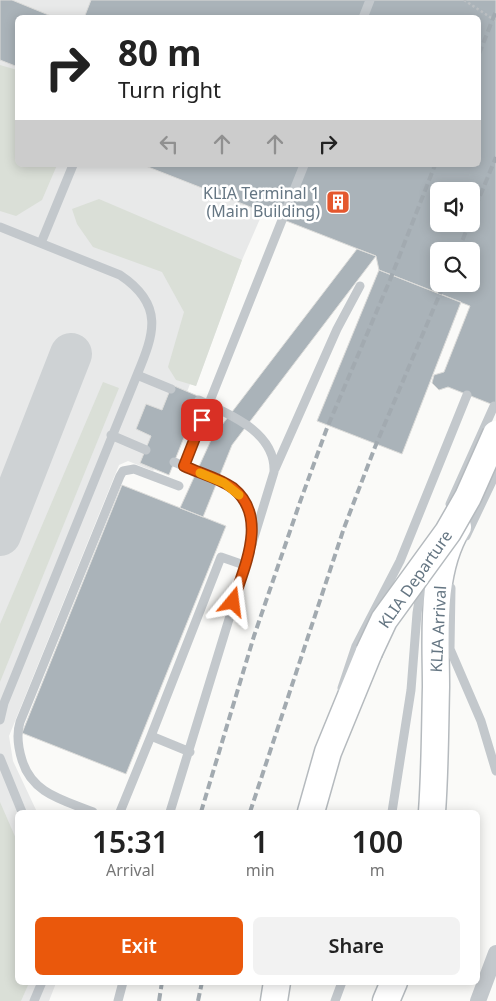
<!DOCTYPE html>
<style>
:root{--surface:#fff;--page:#f2f2f2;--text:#222;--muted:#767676;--accent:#ea580c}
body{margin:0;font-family:"Noto Sans",sans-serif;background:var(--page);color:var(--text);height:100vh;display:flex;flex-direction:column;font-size:19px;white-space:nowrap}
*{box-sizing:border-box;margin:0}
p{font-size:16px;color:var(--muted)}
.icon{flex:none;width:28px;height:28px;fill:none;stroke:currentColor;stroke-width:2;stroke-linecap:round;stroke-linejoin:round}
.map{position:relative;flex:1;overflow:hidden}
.sheet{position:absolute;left:15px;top:810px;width:465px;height:175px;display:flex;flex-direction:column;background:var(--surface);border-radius:8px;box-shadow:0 2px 12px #0003}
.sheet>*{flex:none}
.top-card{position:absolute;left:15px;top:15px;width:466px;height:152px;border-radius:8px;box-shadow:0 2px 12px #0003;background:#fff;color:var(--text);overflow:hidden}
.tools{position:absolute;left:430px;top:182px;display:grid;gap:10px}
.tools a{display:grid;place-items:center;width:50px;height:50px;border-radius:8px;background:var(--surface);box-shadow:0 2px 12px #0003;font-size:25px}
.pin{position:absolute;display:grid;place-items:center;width:42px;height:42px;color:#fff;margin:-21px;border-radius:10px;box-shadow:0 2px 8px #0006}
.me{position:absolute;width:55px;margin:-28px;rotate:16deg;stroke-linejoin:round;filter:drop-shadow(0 0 4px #0008)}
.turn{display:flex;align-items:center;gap:18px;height:105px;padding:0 20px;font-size:22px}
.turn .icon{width:65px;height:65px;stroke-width:2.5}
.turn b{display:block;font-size:35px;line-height:42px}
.lanes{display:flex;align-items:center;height:48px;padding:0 20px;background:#0003;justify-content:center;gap:25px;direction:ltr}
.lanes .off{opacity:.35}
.eta{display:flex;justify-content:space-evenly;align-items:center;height:85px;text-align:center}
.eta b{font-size:30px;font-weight:600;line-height:35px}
.primary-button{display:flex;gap:10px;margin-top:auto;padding:10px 20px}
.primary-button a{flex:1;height:58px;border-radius:8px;background:var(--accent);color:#fff;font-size:20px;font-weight:600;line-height:58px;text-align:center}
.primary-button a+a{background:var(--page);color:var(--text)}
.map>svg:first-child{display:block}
.built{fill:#e8e9e9;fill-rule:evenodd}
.green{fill:#dadfd7}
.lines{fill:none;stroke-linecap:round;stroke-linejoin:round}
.taxiway{stroke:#ced2d4;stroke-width:42}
.building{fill:#aab3b9;stroke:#dcdcda;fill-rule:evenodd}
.primary-casing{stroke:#b5babe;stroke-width:29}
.path{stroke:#bbbfc2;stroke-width:2.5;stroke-dasharray:2.5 2.5;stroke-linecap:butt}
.lane{stroke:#c3c8cc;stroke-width:9}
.street{stroke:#c3c8cc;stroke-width:16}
.primary{stroke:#fff;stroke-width:26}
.rail{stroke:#a2aab0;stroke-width:4;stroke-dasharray:8 4;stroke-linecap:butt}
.primary-bridge-casing{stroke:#b5babe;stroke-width:29;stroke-linecap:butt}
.primary-bridge{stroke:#fff;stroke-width:26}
.route-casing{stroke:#983908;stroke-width:12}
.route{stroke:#ea580c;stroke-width:9}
.slow{stroke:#f59e0b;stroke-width:9}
.labels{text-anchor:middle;stroke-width:5;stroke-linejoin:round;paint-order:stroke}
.poi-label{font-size:16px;fill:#657683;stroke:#fff;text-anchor:end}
.street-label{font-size:16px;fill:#657683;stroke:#fff}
</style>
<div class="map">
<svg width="496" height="1001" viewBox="0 0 496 1001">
<rect width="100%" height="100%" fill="#fafaf8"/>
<!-- built -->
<path class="built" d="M0,0H496V242L461,303L402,454L317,421L379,270L376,256L263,212L242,260L196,386L190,384L162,457L153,471L128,461L119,465L9,736L13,761L37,812H18V982L56,983L49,1001H0ZM18,18H479V165H18ZM439,191H471V224H439ZM439,251H471V284H439Z"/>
<!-- green -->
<path class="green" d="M0,65L17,70L18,165H57L42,200L16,216L0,211Z
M99,199L242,260L196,386L176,380L168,367L184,312L162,272L93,247L77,224L72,209Z
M103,382L119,388L0,682V624Z
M0,802L17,841L18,982L29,983L21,1001H0Z"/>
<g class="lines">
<!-- taxiway -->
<path class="taxiway" d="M0,535L71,354"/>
</g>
<!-- building -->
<path class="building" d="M0,0H12L56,18H18V67L0,60Z
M91,0H496V406L448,387L439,390L432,383L434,375L444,372L470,306L379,270L376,256L143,165H479V18H84ZM439,191H471V224H439ZM439,251H471V284H439Z
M357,249L376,256L232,445L203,517L180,508L212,438Z
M379,270L461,302L402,454L317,421Z
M172,385L200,397L169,475L140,463L151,436L136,429L146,404L162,410Z
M122,485L226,526L126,774L22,733Z"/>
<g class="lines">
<!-- primary casing -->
<g class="primary-casing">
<path id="primary" d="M311,812L328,752L369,652
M432,812C435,771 435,729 436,687C436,635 430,573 458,527
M274,1001L277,982
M386,1001L394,982"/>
</g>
<!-- path -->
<path class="path" d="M464,0L496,21"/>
<!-- lane -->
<path class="lane" d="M363,18L370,0
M0,227L120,275C165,305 154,334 137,375L4,703L0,720
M41,243L73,165
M137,375L171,389
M111,435L146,450
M174,462C211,478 255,486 252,535
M184,466L304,165
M275,469L337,329L360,286
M450,504L494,406
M466,536L496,473
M451,588L450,649L481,721L496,771
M342,688L356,646L400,561L467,395
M151,736L221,557L244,565
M0,758L22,812
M93,812C64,800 32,794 22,760C18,747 16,735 20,722L120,476L123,471L134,469L179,486
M120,812L151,736L190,752
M170,812L274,472C276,432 229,414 199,400
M392,812L411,690L417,613L422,582
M34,1001L42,982
M118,1001L123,982
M335,1001L342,982"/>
<!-- street -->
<path class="street" d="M478,1001L496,953"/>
<!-- primary -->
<use href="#primary" class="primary"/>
<!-- rail -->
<path class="rail" d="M479,54L496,11
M471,218L496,157
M458,251L469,224
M201,812L254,636L300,502L327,428L390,280L435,165
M250,812L344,528L375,447L444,284
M159,1001L162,982
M198,1001L202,982"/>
<!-- primary-bridge casing -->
<g class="primary-bridge-casing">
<path id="primary-bridge" d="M369,652L384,620L448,532L468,497L496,434"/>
</g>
<!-- primary-bridge -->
<use href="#primary-bridge" class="primary-bridge"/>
</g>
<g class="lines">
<!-- route casing -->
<g class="route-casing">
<path id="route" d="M202,420L184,466C199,473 219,478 233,488C269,517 244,567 233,602"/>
</g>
<!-- route -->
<use href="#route" class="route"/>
<!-- slow -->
<path class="slow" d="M200,473L224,483L239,495"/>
</g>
<!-- icons -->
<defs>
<g id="building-square" transform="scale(1.25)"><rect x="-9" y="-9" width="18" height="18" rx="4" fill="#e4572e" stroke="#fff"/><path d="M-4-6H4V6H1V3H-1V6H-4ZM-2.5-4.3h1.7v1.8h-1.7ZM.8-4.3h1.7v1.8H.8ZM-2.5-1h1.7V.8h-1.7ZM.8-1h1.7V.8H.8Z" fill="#fff"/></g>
</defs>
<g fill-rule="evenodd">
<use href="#building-square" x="338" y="202"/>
</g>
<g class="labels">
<!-- poi labels -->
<g class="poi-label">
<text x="320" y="199">KLIA Terminal 1<tspan x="320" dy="18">(Main Building)</tspan></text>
</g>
<!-- street labels -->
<g class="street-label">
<text transform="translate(415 579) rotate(-55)" y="6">KLIA Departure</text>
<text transform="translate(438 629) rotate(-87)" y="6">KLIA Arrival</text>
</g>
</g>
</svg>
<div class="tools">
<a><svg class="icon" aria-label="sound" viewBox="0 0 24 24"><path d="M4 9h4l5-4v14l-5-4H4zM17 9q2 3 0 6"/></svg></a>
<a><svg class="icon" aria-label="search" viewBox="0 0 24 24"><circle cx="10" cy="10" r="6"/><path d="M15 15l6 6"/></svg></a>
</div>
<div class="pin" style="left:202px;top:420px;background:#d93025"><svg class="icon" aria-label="arrive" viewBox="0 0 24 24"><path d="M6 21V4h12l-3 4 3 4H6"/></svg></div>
<svg class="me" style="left:233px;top:602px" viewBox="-20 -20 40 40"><path d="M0-17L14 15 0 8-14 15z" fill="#ea580c" stroke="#fff" stroke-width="4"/></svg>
<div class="top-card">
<div class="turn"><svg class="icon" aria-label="right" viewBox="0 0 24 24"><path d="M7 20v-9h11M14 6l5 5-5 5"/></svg><div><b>80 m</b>Turn right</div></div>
<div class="lanes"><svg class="icon off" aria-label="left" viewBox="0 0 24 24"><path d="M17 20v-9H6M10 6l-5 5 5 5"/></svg><svg class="icon off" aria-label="ahead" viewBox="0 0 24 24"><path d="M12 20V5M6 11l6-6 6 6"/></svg><svg class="icon off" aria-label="ahead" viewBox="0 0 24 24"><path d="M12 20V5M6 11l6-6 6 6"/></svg><svg class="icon" aria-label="right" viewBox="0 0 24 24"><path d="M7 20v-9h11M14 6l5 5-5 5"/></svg></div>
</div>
<section class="sheet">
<div class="eta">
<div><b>15:31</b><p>Arrival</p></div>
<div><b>1</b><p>min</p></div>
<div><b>100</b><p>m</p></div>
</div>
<div class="primary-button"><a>Exit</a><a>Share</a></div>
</section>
</div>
